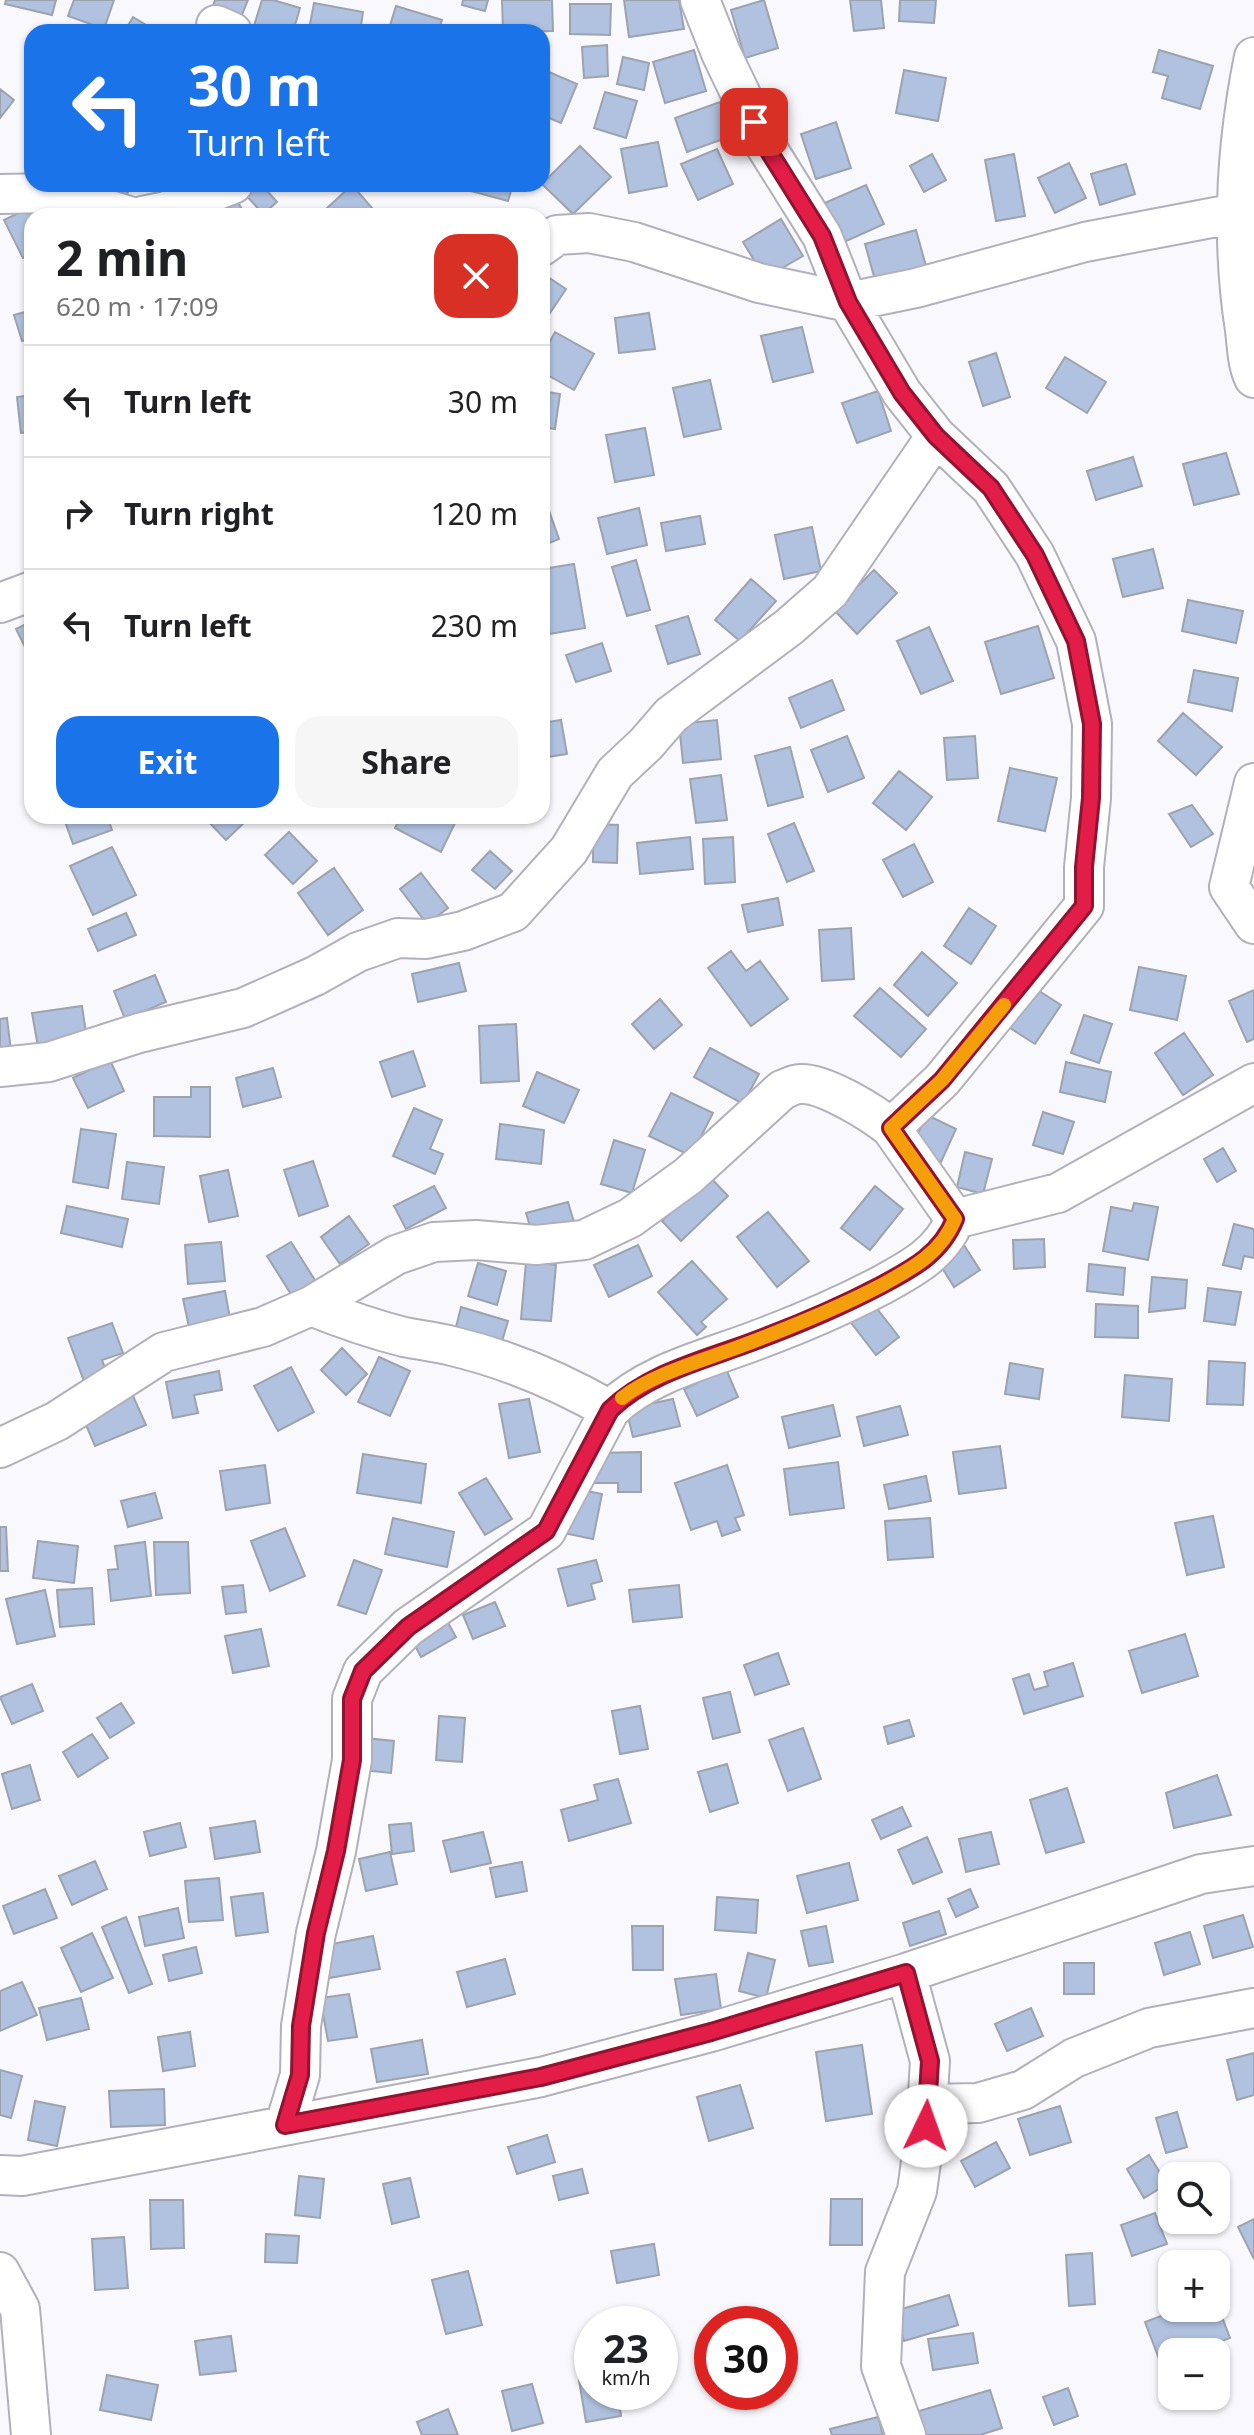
<!DOCTYPE html>
<meta charset="utf-8">
<style>
:root{--surface:#fff;--page:#f6f6f6;--text:#202124;--muted:#757577;--line:#e0e0e0;--accent:#1a73e8}
body{margin:0;font-family:"Noto Sans",sans-serif;background:var(--page);color:var(--text);height:100vh;display:flex;flex-direction:column;font-size:30px;white-space:nowrap}
*{box-sizing:border-box;margin:0}
p{font-size:26px;color:var(--muted)}
.icon{flex:none;width:44px;height:44px;fill:none;stroke:currentColor;stroke-width:2;stroke-linecap:round;stroke-linejoin:round}
.map{position:relative;flex:1;overflow:hidden}
.drawer{position:absolute;left:24px;top:208px;width:526px;height:616px;display:flex;flex-direction:column;background:var(--surface);border-radius:24px;box-shadow:0 2px 6px #0004}
.drawer>*{flex:none}
.hud{position:absolute;left:24px;top:24px;width:526px;height:168px;border-radius:24px;box-shadow:0 2px 6px #0004;background:#1a73e8;color:#fff;overflow:hidden}
.tools{position:absolute;left:1158px;top:2162px;display:grid;gap:16px}
.tools a{display:grid;place-items:center;width:72px;height:72px;border-radius:16px;background:var(--surface);box-shadow:0 2px 6px #0004;font-size:40px}
.speed{position:absolute;left:574px;top:2306px;display:flex;gap:16px;font-size:40px;font-weight:700;text-align:center}
.speed>*{display:grid;place-content:center;width:104px;height:104px;border-radius:50%;background:var(--surface);box-shadow:0 2px 6px #0004;line-height:1}
.speed small{font-size:20px;font-weight:400}
.speed .limit{border:12px solid #d22;background:#fff;color:#111}
.pin{position:absolute;display:grid;place-items:center;width:68px;height:68px;color:#fff;margin:-34px;border-radius:16px;box-shadow:0 4px 12px #0006}
.me{position:absolute;width:88px;margin:-44px;rotate:3deg;stroke-linejoin:round;filter:drop-shadow(0 0 6px #0008)}
.turn{display:flex;align-items:center;gap:28px;height:168px;padding:0 32px;font-size:36px}
.turn .icon{width:104px;height:104px;stroke-width:2.5}
.turn b{display:block;font-size:56px;line-height:68px}
.round{display:grid;place-items:center;flex:none;width:84px;height:84px;border-radius:24px;background:var(--page)}
.headline{display:flex;align-items:center;justify-content:space-between;height:136px;padding:0 32px}
h1{font-size:48px;font-weight:700;line-height:60px}
.cta{display:flex;gap:16px;margin-top:auto;padding:16px 32px}
.cta a{flex:1;height:92px;border-radius:24px;background:var(--accent);color:#fff;font-size:32px;font-weight:700;line-height:92px;text-align:center}
.cta a+a{background:var(--page);color:var(--text)}
ul{padding:0;list-style:none}
li{display:flex;align-items:center;gap:24px;height:112px;padding:0 32px;border-top:2px solid var(--line)}
li div{flex:1}
li b{display:block;font-size:30px}
li em{font-style:normal}
.map>svg:first-child{display:block}
.building{fill:#b0c2e0;stroke:#9ca3ae;stroke-width:2}
.lines{fill:none;stroke-linecap:round;stroke-linejoin:round}
.street-casing{stroke:#b2b0bd;stroke-width:42}
.street{stroke:#fff;stroke-width:38}
.route-casing{stroke:#92132f;stroke-width:20}
.route{stroke:#e11d48;stroke-width:14}
.slow{stroke:#f59e0b;stroke-width:14}
</style>
<div class="map">
<svg width="1254" height="2435" viewBox="0 0 1254 2435">
<rect width="100%" height="100%" fill="#f9f8fd"/>
<!-- building -->
<path class="building" d="M6,0H56L52,15L5,4Z
M74,0H114L104,29L68,16Z
M215,0H248L241,17L213,6Z
M262,0H273L300,8L293,32H252Z
M463,0H488L485,11L462,5Z
M502,0H552L553,31L503,32Z
M624,0H679L684,29L629,37Z
M764,0L778,48L745,58L731,10Z
M850,0H881L884,28L854,31Z
M900,0H936L934,23L899,21Z
M314,3L363,12L360,32H328L309,29Z
M570,4H611L610,35L570,34Z
M396,6L442,20L438,32H388Z
M133,17L158,32H124Z
M607,45L608,76L584,78L582,47Z
M694,50L706,91L665,103L653,62Z
M1159,50L1213,66L1200,109L1162,98L1168,76L1153,72Z
M623,57L649,63L644,90L617,84Z
M542,69L577,84L561,123L542,115Z
M904,70L946,78L938,121L896,113Z
M0,89L14,100L0,118Z
M605,92L637,101L626,138L594,128Z
M720,102L732,136L687,152L675,118Z
M836,122L851,168L816,179L801,134Z
M658,142L667,186L629,193L621,149Z
M580,146L611,177L573,214L542,184Z
M717,149L733,184L698,200L681,164Z
M932,154L946,180L924,192L910,166Z
M1014,154L1025,216L996,221L985,160Z
M1069,163L1086,198L1055,213L1038,178Z
M1126,164L1135,194L1100,205L1091,174Z
M101,184H132L125,198Z
M255,184H261L277,202L263,214L244,193Z
M461,184H513L508,201L460,188Z
M352,185L372,208L364,216H335L327,208Z
M866,185L884,224L831,248L813,208Z
M231,191L246,216H190Z
M35,205L40,216H32V254L23,258L4,220Z
M781,219L803,256L765,278L743,242Z
M916,230L926,266L875,280L865,244Z
M542,273L566,289L544,322L542,320Z
M32,310V338L22,341L14,315Z
M649,313L655,349L619,353L615,318Z
M802,327L813,372L773,382L761,336Z
M555,332L594,354L574,390L542,372V356Z
M996,353L1010,397L983,406L969,362Z
M1065,357L1106,382L1087,413L1046,388Z
M710,380L721,429L684,437L673,388Z
M542,391L560,394L555,429L542,427Z
M878,391L891,431L857,443L842,403Z
M32,395V432L21,433L17,397Z
M645,428L654,475L615,482L606,435Z
M1226,453L1239,494L1194,505L1183,464Z
M1133,457L1142,486L1096,500L1087,471Z
M546,502L559,539L542,546V504Z
M639,508L647,545L607,554L598,518Z
M700,516L705,544L666,551L661,523Z
M812,527L821,571L784,579L775,535Z
M1153,549L1163,588L1123,597L1113,559Z
M636,560L650,610L627,616L612,567Z
M574,564L585,628L543,635L542,569Z
M874,570L897,593L857,634L834,610Z
M751,579L776,601L740,641L715,620Z
M1188,600L1243,611L1236,643L1182,631Z
M688,616L700,654L668,664L656,626Z
M32,621V661L16,629Z
M1038,626L1054,678L1001,694L985,642Z
M929,627L953,681L921,694L897,641Z
M602,643L611,671L576,682L566,655Z
M1194,670L1238,678L1232,711L1188,702Z
M832,680L844,710L801,728L789,698Z
M1183,713L1222,747L1196,775L1158,741Z
M561,720L567,754L542,758V723Z
M717,720L721,759L683,763L679,724Z
M847,736L864,778L828,792L811,750Z
M975,736L978,778L947,780L944,738Z
M790,747L803,797L768,806L755,756Z
M1010,768L1057,778L1045,831L998,821Z
M899,771L932,797L906,830L873,803Z
M721,775L727,820L696,823L690,779Z
M1192,805L1213,834L1191,847L1169,814Z
M63,816H107L112,830L73,844Z
M203,816H251L226,840Z
M401,816H446L456,821L441,852L395,828Z
M794,823L814,871L787,882L768,834Z
M593,824L618,825L617,863L593,862Z
M289,832L317,861L293,884L265,855Z
M690,837L693,869L640,874L637,843Z
M733,837L735,882L705,884L703,839Z
M914,844L933,882L903,897L883,860Z
M112,847L136,895L93,915L70,866Z
M490,851L512,871L495,889L472,870Z
M334,868L363,910L328,935L298,893Z
M421,873L448,908L427,924L400,889Z
M778,898L783,925L748,932L742,905Z
M969,908L996,926L971,964L944,946Z
M126,913L136,935L98,951L88,929Z
M851,928L854,979L822,981L819,930Z
M731,951L746,971L760,961L788,999L751,1026L708,968Z
M922,952L957,983L928,1016L894,985Z
M459,963L466,991L418,1002L412,974Z
M1139,967L1186,976L1177,1020L1130,1010Z
M155,975L166,1002L125,1019L114,991Z
M880,988L926,1029L901,1057L854,1016Z
M1036,989L1061,1005L1035,1044L1010,1028Z
M1254,990V1039L1247,1042L1229,1001Z
M660,999L682,1025L654,1049L632,1024Z
M82,1006L87,1040L38,1047L32,1013Z
M1084,1015L1112,1024L1099,1063L1071,1053Z
M7,1018L12,1059L0,1060V1019Z
M516,1024L519,1081L481,1083L479,1026Z
M1184,1033L1213,1075L1183,1095L1155,1053Z
M710,1048L759,1074L743,1104L694,1077Z
M413,1051L425,1086L392,1097L380,1062Z
M110,1060L124,1091L88,1108L73,1078Z
M1066,1062L1111,1072L1105,1102L1060,1092Z
M273,1068L281,1097L243,1107L236,1078Z
M537,1072L579,1090L564,1123L523,1106Z
M191,1087H210V1137L154,1136V1097H191Z
M671,1093L713,1113L691,1156L649,1136Z
M414,1108L442,1120L430,1149L443,1154L435,1174L393,1156Z
M1043,1112L1074,1122L1063,1154L1033,1145Z
M927,1115L956,1129L941,1162L911,1147Z
M500,1124L544,1130L541,1164L496,1159Z
M81,1129L116,1134L108,1188L73,1182Z
M614,1140L645,1150L632,1193L601,1184Z
M1223,1148L1236,1171L1217,1182L1204,1159Z
M965,1152L992,1159L983,1194L957,1187Z
M313,1161L328,1206L299,1216L284,1170Z
M127,1162L164,1167L159,1204L122,1199Z
M228,1170L238,1216L209,1222L200,1176Z
M709,1176L728,1196L681,1241L662,1221Z
M434,1186L446,1208L406,1229L394,1206Z
M875,1186L903,1209L870,1250L841,1228Z
M568,1202L576,1229L534,1240L526,1213Z
M1134,1203L1158,1207L1148,1260L1103,1251L1111,1207L1132,1211Z
M67,1206L128,1219L122,1247L61,1233Z
M768,1212L809,1261L777,1287L737,1237Z
M349,1216L369,1244L340,1264L321,1237Z
M1234,1224L1254,1229V1258L1244,1256L1241,1269L1223,1265Z
M960,1239L980,1270L954,1287L934,1255Z
M1044,1239L1045,1267L1014,1269L1013,1240Z
M221,1242L225,1281L188,1284L185,1245Z
M291,1242L318,1285L294,1299L267,1256Z
M638,1245L652,1276L609,1297L594,1265Z
M692,1261L727,1299L701,1322L706,1327L697,1335L658,1292Z
M526,1262L556,1265L551,1321L521,1319Z
M478,1263L506,1271L497,1305L468,1296Z
M1089,1264L1125,1268L1123,1295L1087,1291Z
M1152,1277L1187,1280L1185,1308L1149,1312Z
M1208,1288L1241,1292L1235,1325L1204,1321Z
M225,1291L230,1319L189,1327L183,1299Z
M868,1297L899,1337L876,1355L845,1315Z
M1096,1304L1138,1306V1338L1095,1337Z
M461,1307L508,1321L500,1348L454,1335Z
M112,1323L123,1353L102,1360L108,1376L85,1384L68,1338Z
M342,1348L367,1374L346,1395L321,1370Z
M379,1357L410,1371L390,1416L358,1402Z
M1209,1361L1245,1363L1243,1405L1207,1404Z
M1010,1363L1043,1369L1039,1399L1005,1394Z
M291,1367L314,1412L278,1431L254,1386Z
M726,1369L738,1397L697,1416L684,1389Z
M219,1371L222,1390L194,1395L198,1413L173,1418L166,1382Z
M1125,1375L1172,1379L1169,1421L1122,1417Z
M651,1391L654,1403L673,1399L680,1426L633,1437L623,1397Z
M133,1396L146,1425L95,1446L83,1418Z
M529,1399L540,1452L509,1458L499,1404Z
M833,1405L840,1436L789,1448L782,1417Z
M900,1406L908,1435L864,1446L857,1417Z
M1000,1446L1006,1488L959,1494L953,1452Z
M641,1452V1492H618V1483H594V1453Z
M363,1454L426,1464L421,1503L357,1493Z
M838,1462L844,1508L790,1515L784,1469Z
M265,1465L270,1503L226,1510L220,1471Z
M727,1465L744,1515L735,1518L740,1530L722,1536L717,1521L691,1530L675,1483Z
M926,1476L931,1501L889,1509L884,1485Z
M486,1478L512,1519L485,1535L459,1493Z
M577,1489L602,1494L593,1539L559,1532Z
M155,1493L162,1518L128,1527L121,1501Z
M1213,1516L1224,1567L1187,1575L1175,1523Z
M393,1518L454,1532L447,1567L385,1554Z
M930,1518L933,1557L888,1560L885,1521Z
M0,1527H6L8,1571H0Z
M285,1528L305,1576L270,1591L251,1541Z
M38,1541L78,1546L74,1583L33,1578Z
M145,1542L151,1596L111,1601L108,1570L118,1569L115,1546Z
M154,1542H188L190,1593L156,1595Z
M354,1560L382,1570L366,1614L338,1605Z
M596,1560L602,1581L591,1584L595,1599L568,1606L558,1569Z
M243,1585L246,1612L226,1614L222,1587Z
M679,1585L682,1617L633,1622L629,1590Z
M92,1588L94,1624L60,1627L57,1590Z
M45,1590L55,1636L17,1644L6,1599Z
M495,1602L505,1626L473,1639L463,1615Z
M446,1619L456,1637L421,1657L411,1638Z
M261,1629L269,1666L233,1673L225,1636Z
M1185,1634L1198,1676L1142,1693L1129,1651Z
M778,1653L789,1684L755,1695L744,1665Z
M1073,1663L1083,1696L1024,1714L1013,1679L1029,1674L1034,1690L1048,1686L1044,1672Z
M32,1684L43,1711L12,1724L0,1697Z
M730,1692L740,1732L713,1739L703,1698Z
M121,1703L134,1723L110,1738L97,1718Z
M640,1706L648,1749L620,1754L612,1711Z
M439,1716L465,1718L462,1762L436,1760Z
M909,1720L914,1736L888,1744L884,1727Z
M803,1728L821,1779L788,1791L769,1740Z
M92,1734L108,1758L78,1777L63,1752Z
M365,1738L394,1741L391,1773L362,1770Z
M727,1764L738,1803L710,1812L698,1772Z
M30,1765L40,1800L12,1809L2,1774Z
M1217,1775L1231,1815L1174,1828L1166,1793Z
M618,1779L631,1823L569,1841L561,1810L598,1800L594,1785Z
M1067,1788L1084,1842L1046,1853L1030,1800Z
M902,1807L911,1826L881,1839L872,1820Z
M255,1821L260,1852L215,1859L210,1828Z
M180,1823L186,1847L150,1856L144,1832Z
M411,1823L414,1851L392,1854L389,1825Z
M483,1832L491,1863L451,1872L443,1841Z
M991,1832L999,1864L966,1872L959,1839Z
M927,1837L942,1872L913,1884L898,1850Z
M390,1852L397,1884L366,1891L359,1859Z
M95,1861L107,1889L72,1905L59,1876Z
M522,1862L527,1891L496,1897L490,1868Z
M849,1863L858,1900L807,1913L797,1876Z
M219,1878L223,1920L189,1922L185,1881Z
M45,1889L57,1918L14,1934L3,1906Z
M970,1889L978,1907L956,1917L948,1899Z
M263,1893L268,1932L236,1936L231,1897Z
M717,1897L758,1900L756,1933L715,1930Z
M178,1908L184,1938L145,1946L139,1917Z
M939,1911L946,1934L910,1946L903,1923Z
M1243,1915L1253,1947L1213,1958L1204,1926Z
M126,1917L152,1984L129,1993L102,1927Z
M632,1926H663V1970H633Z
M826,1926L833,1962L809,1966L801,1931Z
M1190,1932L1200,1964L1164,1975L1155,1943Z
M92,1933L113,1978L81,1992L61,1948Z
M373,1936L380,1969L329,1978L322,1946Z
M196,1947L202,1973L169,1981L163,1955Z
M748,1953L775,1960L766,1998L739,1991Z
M505,1959L515,1994L467,2007L457,1972Z
M1064,1963H1094V1994H1064Z
M716,1974L721,2009L681,2015L675,1979Z
M22,1982L37,2015L0,2031V1991Z
M349,1994L357,2037L328,2041L320,1998Z
M81,1998L89,2029L47,2040L39,2008Z
M1031,2008L1043,2036L1007,2051L995,2024Z
M190,2032L195,2066L163,2071L158,2037Z
M422,2040L428,2074L377,2082L371,2049Z
M862,2045L872,2114L826,2121L816,2052Z
M1254,2053V2095L1237,2100L1227,2060Z
M0,2070L22,2076L11,2118L0,2115Z
M740,2085L753,2128L709,2141L697,2097Z
M164,2089L165,2125L111,2127L109,2091Z
M35,2101L65,2107L57,2146L28,2140Z
M1060,2106L1071,2142L1030,2155L1018,2119Z
M1177,2112L1187,2147L1166,2153L1156,2118Z
M547,2135L555,2162L517,2174L508,2147Z
M996,2142L1010,2168L975,2187L961,2161Z
M1149,2155L1167,2184L1144,2198L1127,2169Z
M582,2169L588,2193L559,2200L553,2176Z
M299,2176L324,2179L320,2218L295,2215Z
M410,2178L419,2217L392,2224L383,2184Z
M831,2199H862V2245H830Z
M150,2200H183L184,2248L151,2249Z
M1155,2213L1167,2244L1132,2256L1121,2225Z
M1254,2219V2259L1238,2227Z
M266,2234L299,2236L297,2263L265,2262Z
M124,2237L128,2288L95,2290L92,2239Z
M654,2244L659,2275L617,2283L611,2251Z
M1092,2253L1095,2304L1069,2306L1066,2255Z
M468,2271L482,2325L446,2334L432,2280Z
M949,2295L958,2325L904,2341L895,2311Z
M1216,2301L1230,2338L1193,2352H1172V2360L1161,2364L1145,2322L1182,2308H1216Z
M973,2333L978,2363L933,2370L928,2339Z
M231,2336L236,2371L200,2375L195,2341Z
M107,2375L158,2385L151,2420L100,2410Z
M592,2378V2392H618L621,2416L586,2422L579,2380Z
M532,2384L543,2423L512,2431L502,2391Z
M1068,2388L1078,2416L1054,2425L1043,2397Z
M990,2390L1002,2428L980,2435H923L916,2412Z
M741,2392H774L775,2397L743,2403Z
M448,2409L458,2435H422L417,2422Z
M878,2417L883,2435H832L830,2429Z"/>
<g class="lines">
<!-- street casing -->
<g class="street-casing">
<path id="street" d="M700,0L721,53L765,145L822,236L848,302L902,393L936,436L991,488L1035,555L1076,641L1092,724L1091,798L1084,867V906L942,1080L891,1128
M216,25L232,32
M1254,57C1236,146 1231,240 1245,330C1247,345 1247,364 1254,378
M0,194L54,193L129,216
M142,216L166,211L233,184
M542,246L557,235L589,233L634,242L759,283L848,302L916,288L1085,242L1237,213
M0,603L32,591
M1254,783L1229,887L1254,924
M0,1067L49,1062L139,1033L243,1008L315,976L358,952L398,938L426,939L463,931L513,912L569,850L615,773L646,744L671,715L789,627L830,591L936,436
M311,1306C341,1318 372,1329 404,1337C420,1340 436,1342 452,1346C507,1359 561,1382 610,1410
M0,1448L57,1421L164,1352L263,1327L311,1306L396,1255L434,1242L476,1240L536,1245L584,1240L630,1218L688,1176L782,1090C787,1088 794,1084 800,1084C823,1082 873,1113 891,1128L955,1219
M906,1973L930,2061L926,2126L917,2191L885,2272L881,2366L906,2435
M927,2104L978,2103L1023,2090L1074,2058L1149,2028L1254,2008
M285,2125L300,2075L301,2026L316,1933L336,1851L352,1760V1699L363,1671L408,1627L546,1531L610,1410C649,1372 708,1359 757,1340C800,1324 840,1307 880,1286C911,1269 941,1254 955,1219L1058,1193L1254,1083
M0,2175L22,2176L541,2077L711,2032L906,1973L1201,1874L1254,1866
M0,2272L20,2309L31,2435"/>
</g>
<!-- street -->
<use href="#street" class="street"/>
</g>
<g class="lines">
<!-- route casing -->
<g class="route-casing">
<path id="route" d="M754,122L765,145L822,236L848,302L902,393L936,436L991,488L1035,555L1076,641L1092,724L1091,798L1084,867V906L942,1080L891,1128L955,1219C941,1254 912,1269 880,1286C840,1307 800,1324 757,1340C708,1359 649,1372 610,1410L546,1531L408,1627L363,1671L352,1699V1760L336,1851L316,1933L301,2026L300,2075L285,2125L541,2077L711,2032L906,1973L930,2061L926,2126"/>
</g>
<!-- route -->
<use href="#route" class="route"/>
<!-- slow -->
<path class="slow" d="M622,1398C651,1375 698,1362 733,1349C784,1330 832,1311 880,1286C911,1269 941,1254 955,1219L891,1128L942,1080L1004,1005"/>
</g>
</svg>
<div class="tools">
<a><svg class="icon" aria-label="search" viewBox="0 0 24 24"><circle cx="10" cy="10" r="6"/><path d="M15 15l6 6"/></svg></a>
<a>+</a>
<a>−</a>
</div>
<div class="speed"><div>23<small>km/h</small></div><div class="limit">30</div></div>
<div class="pin" style="left:754px;top:122px;background:#d93025"><svg class="icon" aria-label="arrive" viewBox="0 0 24 24"><path d="M6 21V4h12l-3 4 3 4H6"/></svg></div>
<svg class="me" style="left:926px;top:2126px" viewBox="-20 -20 40 40"><circle r="19" fill="#fff"/><path d="M0-13L10 11 0 6-10 11z" fill="#e11d48"/></svg>
<div class="hud">
<div class="turn"><svg class="icon" aria-label="left" viewBox="0 0 24 24"><path d="M17 20v-9H6M10 6l-5 5 5 5"/></svg><div><b>30 m</b>Turn left</div></div>
</div>
<section class="drawer">
<div class="headline"><div><h1>2 min</h1><p>620 m · 17:09</p></div><a class="round" style="background:#d93025;color:#fff"><svg class="icon" aria-label="close" viewBox="0 0 24 24"><path d="M6 6l12 12M18 6L6 18"/></svg></a></div>
<ul>
<li><svg class="icon" aria-label="left" viewBox="0 0 24 24"><path d="M17 20v-9H6M10 6l-5 5 5 5"/></svg><div><b>Turn left</b></div><em>30 m</em></li>
<li><svg class="icon" aria-label="right" viewBox="0 0 24 24"><path d="M7 20v-9h11M14 6l5 5-5 5"/></svg><div><b>Turn right</b></div><em>120 m</em></li>
<li><svg class="icon" aria-label="left" viewBox="0 0 24 24"><path d="M17 20v-9H6M10 6l-5 5 5 5"/></svg><div><b>Turn left</b></div><em>230 m</em></li>
</ul>
<div class="cta"><a>Exit</a><a>Share</a></div>
</section>
</div>
